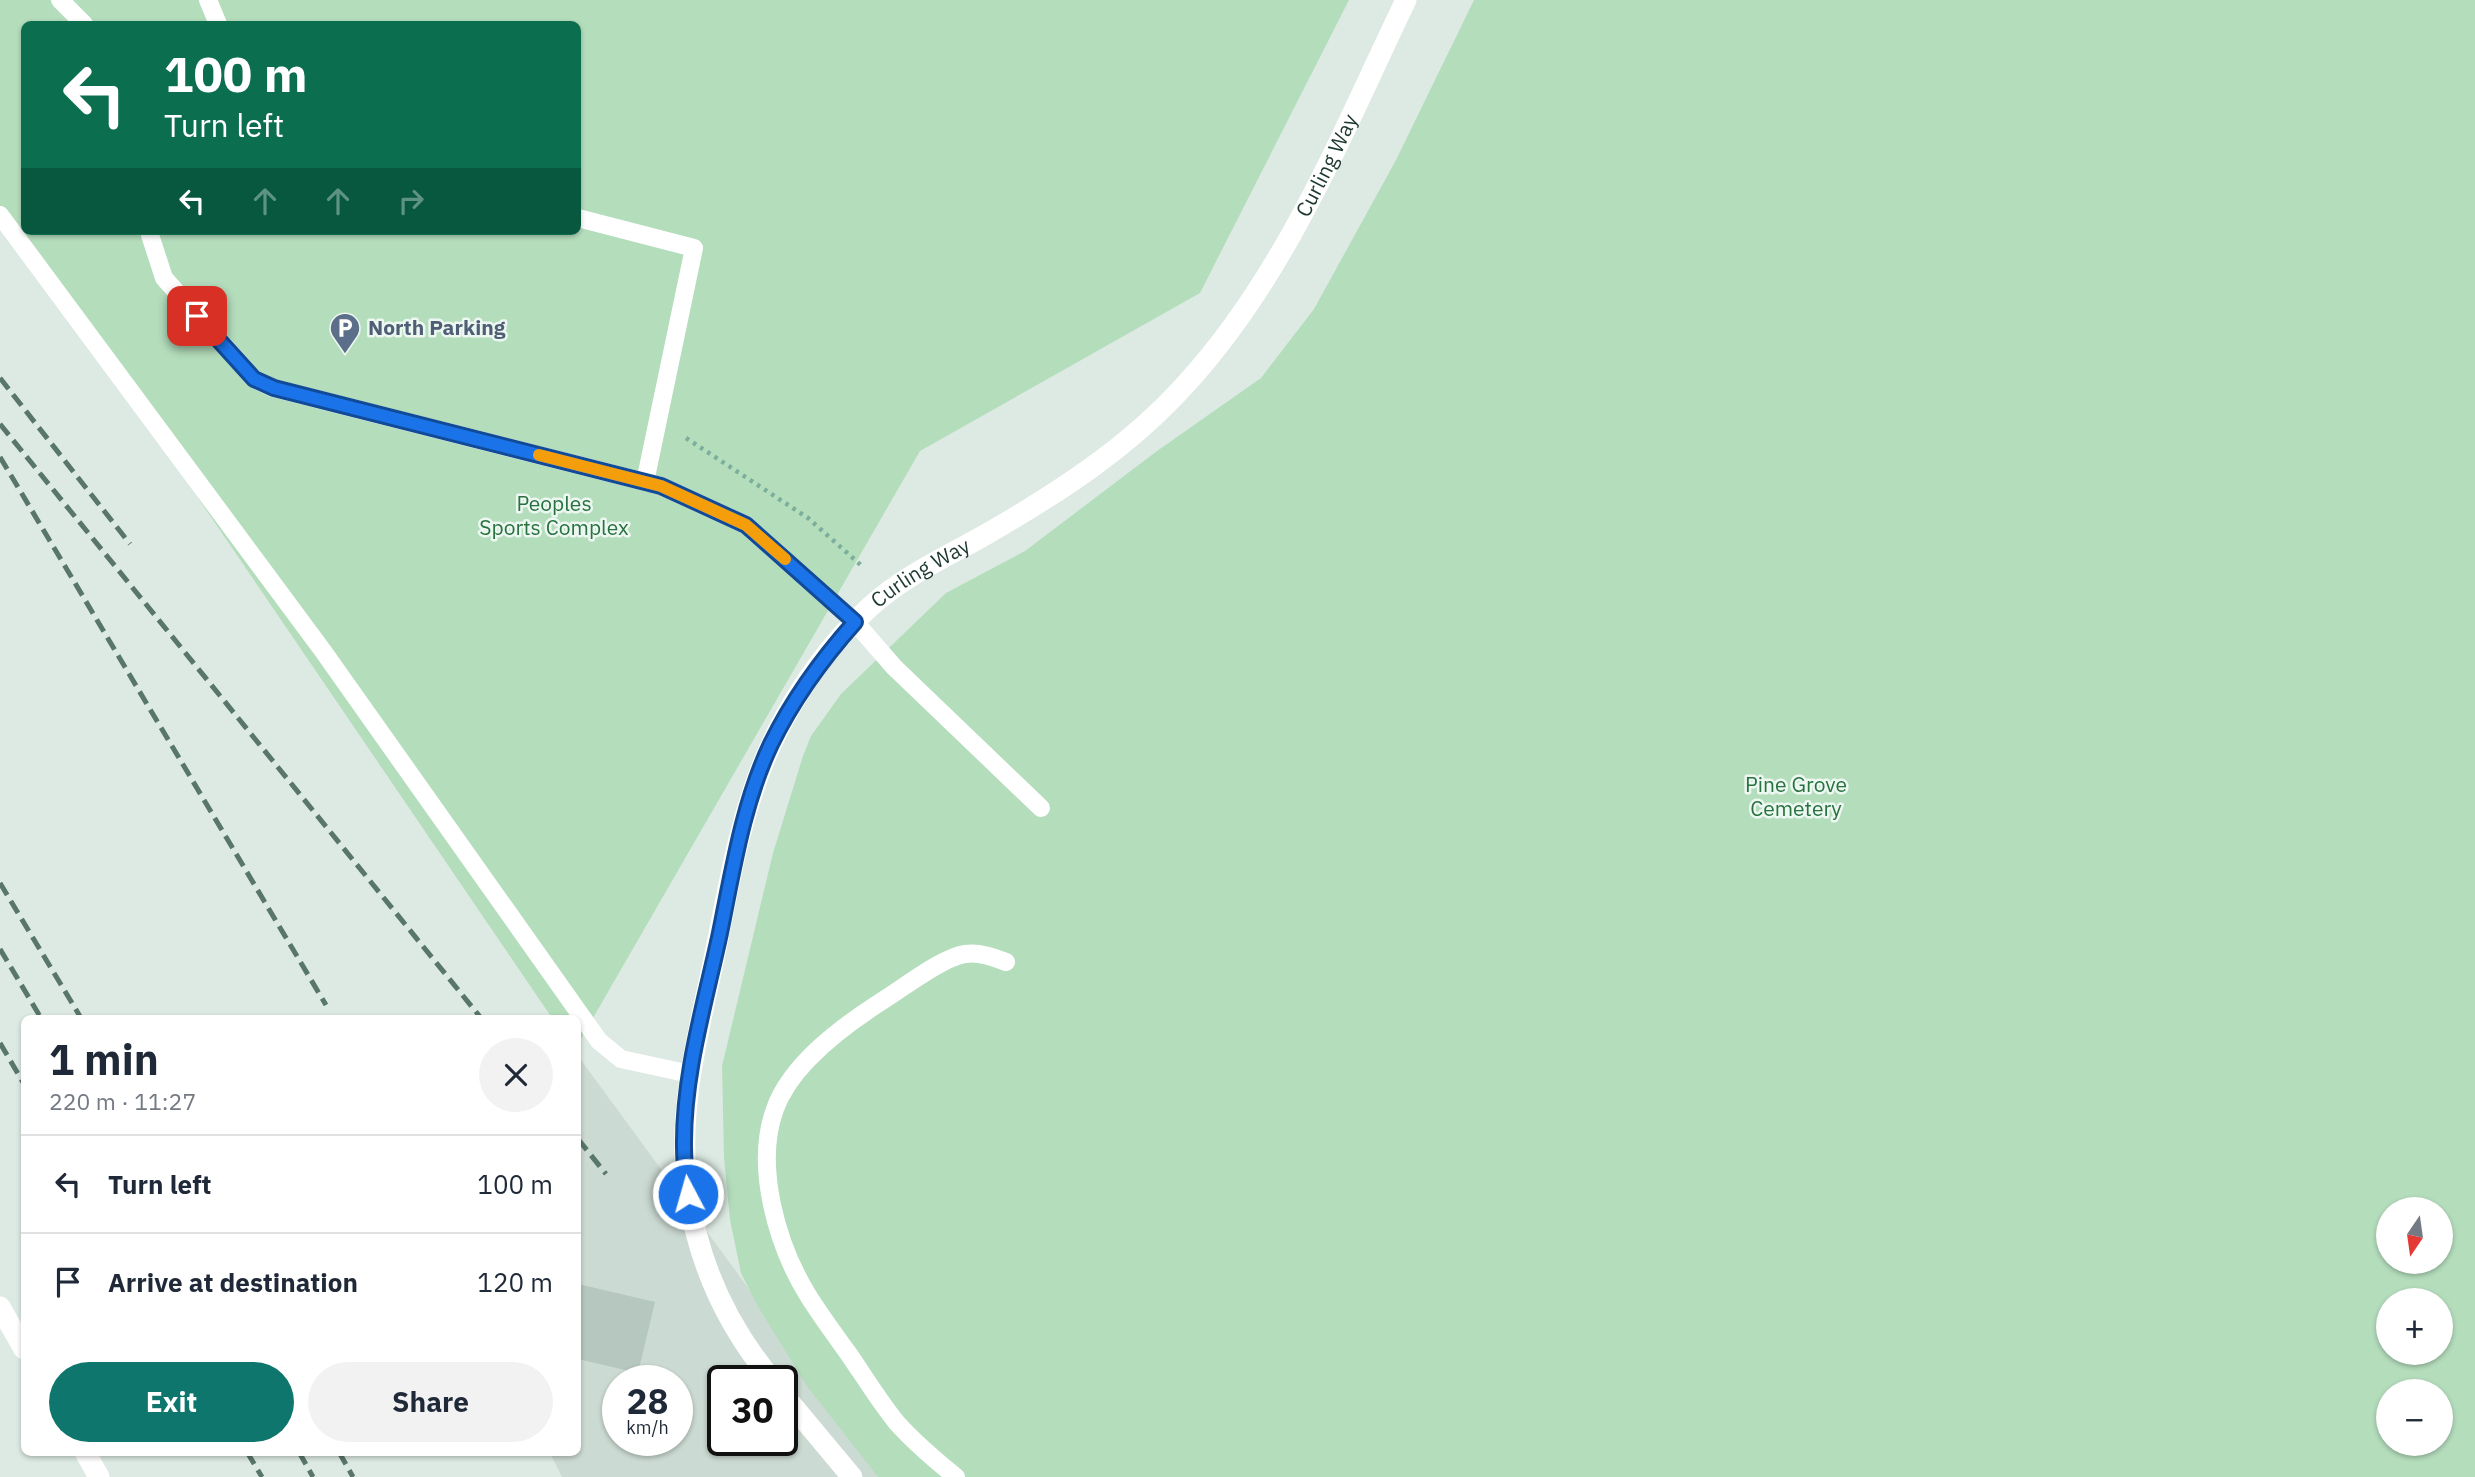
<!DOCTYPE html>
<meta charset="utf-8">
<style>
:root{--surface:#fff;--page:#f2f2f3;--text:#1f2937;--muted:#747a83;--line:#e0e1e3;--accent:#0f766e}
body{margin:0;font-family:"IBM Plex Sans",sans-serif;background:var(--page);color:var(--text);height:100vh;display:flex;flex-direction:column;font-size:26px;white-space:nowrap}
*{box-sizing:border-box;margin:0}
p{font-size:23px;color:var(--muted)}
.icon{flex:none;width:38px;height:38px;fill:none;stroke:currentColor;stroke-width:2;stroke-linecap:round;stroke-linejoin:round}
.map{position:relative;flex:1;overflow:hidden}
.sheet{position:absolute;left:21px;top:1015px;width:560px;height:441px;display:flex;flex-direction:column;background:var(--surface);border-radius:10px;box-shadow:0 2px 5px #0004}
.sheet>*{flex:none}
.hud{position:absolute;left:21px;top:21px;width:560px;height:214px;border-radius:10px;box-shadow:0 2px 5px #0004;background:#0b6e4f;color:#fff;overflow:hidden}
.needle{width:46px;rotate:193deg}
.buttons{position:absolute;left:2376px;top:1197px;display:grid;gap:14px}
.buttons a{display:grid;place-items:center;width:77px;height:77px;border-radius:50%;background:var(--surface);box-shadow:0 2px 5px #0004;font-size:35px}
.speed{position:absolute;left:602px;top:1365px;display:flex;gap:14px;font-size:35px;font-weight:700;text-align:center}
.speed>*{display:grid;place-content:center;width:91px;height:91px;border-radius:50%;background:var(--surface);box-shadow:0 2px 5px #0004;line-height:1}
.speed small{font-size:18px;font-weight:400}
.speed .limit{border:4px solid #111;border-radius:10px;background:#fff;color:#111}
.pin{position:absolute;display:grid;place-items:center;width:60px;height:60px;color:#fff;margin:-30px;border-radius:14px;box-shadow:0 4px 10px #0006}
.me{position:absolute;width:77px;margin:-38px;rotate:354deg;stroke-linejoin:round;filter:drop-shadow(0 0 5px #0008)}
.turn{display:flex;align-items:center;gap:24px;height:147px;padding:0 28px;font-size:32px}
.turn .icon{width:91px;height:91px;stroke-width:2.5}
.turn b{display:block;font-size:49px;line-height:60px}
.lanes{display:flex;align-items:center;height:66px;padding:0 28px;background:#0003;justify-content:center;gap:35px;direction:ltr}
.lanes .off{opacity:.35}
.round{display:grid;place-items:center;flex:none;width:74px;height:74px;border-radius:37px;background:var(--page)}
.overview{display:flex;align-items:center;justify-content:space-between;height:119px;padding:0 28px}
h1{font-size:42px;font-weight:800;line-height:52px}
.cta{display:flex;gap:14px;margin-top:auto;padding:14px 28px}
.cta a{flex:1;height:80px;border-radius:42px;background:var(--accent);color:#fff;font-size:28px;font-weight:800;line-height:80px;text-align:center}
.cta a+a{background:var(--page);color:var(--text)}
ul{padding:0;list-style:none}
li{display:flex;align-items:center;gap:21px;height:98px;padding:0 28px;border-top:2px solid var(--line)}
li div{flex:1}
li b{display:block;font-size:26px}
li em{font-style:normal}
.map>svg:first-child{display:block}
.built{fill:#cbdad2;fill-rule:evenodd}
.green{fill:#b4ddbc;fill-rule:evenodd}
.building{fill:#b5c7bf}
.lines{fill:none;stroke-linecap:round;stroke-linejoin:round}
.path{stroke:#7caf9b;stroke-width:4.5;stroke-dasharray:3.5 5;stroke-linecap:butt}
.service{stroke:#fff;stroke-width:18}
.minor{stroke:#fff;stroke-width:21}
.tertiary{stroke:#fff;stroke-width:21}
.rail{stroke:#58766c;stroke-width:5;stroke-dasharray:14 7;stroke-linecap:butt}
.route-casing{stroke:#114b97;stroke-width:18}
.route{stroke:#1a73e8;stroke-width:12}
.slow{stroke:#f59e0b;stroke-width:12}
.labels{text-anchor:middle;stroke-width:5;stroke-linejoin:round;paint-order:stroke}
.street-label{font-size:21px;fill:#1e3a30;stroke:#edf7f1}
.service-label{font-size:21px;font-weight:bold;fill:#4e5e75;stroke:#edf7f1;text-anchor:start}
.park-label{font-size:21px;fill:#27723e;stroke:#edf7f1}
</style>
<div class="map">
<svg width="2475" height="1477" viewBox="0 0 2475 1477">
<rect width="100%" height="100%" fill="#ddeae3"/>
<!-- built -->
<path class="built" d="M578,1056L887,1477H562L550,1453L578,1452ZM618,1381H677V1440H618ZM723,1381H782V1440H723Z"/>
<!-- green -->
<path class="green" d="M0,0H1349L1200,293L920,451L578,1044V1018H552L0,207ZM24,24H578V231H24Z
M1474,0H2475V1477H878L807,1386L757,1305L741,1273L730,1220L724,1158L722,1066L773,853L803,756L811,736L841,694L946,593L1025,551L1157,451L1261,378L1314,309L1396,160ZM2389,1209H2441V1262H2389ZM2389,1300H2441V1353H2389ZM2389,1391H2441V1444H2389Z"/>
<!-- building -->
<path class="building" d="M578,1284L655,1302L638,1373L578,1359Z"/>
<g class="lines">
<!-- path -->
<path class="path" d="M686,438L808,518L863,567"/>
<!-- service -->
<path class="service" d="M60,0L84,24
M208,0L218,24
M0,215L323,651L599,1041L621,1059L690,1074
M578,218L694,248L645,482
M150,231V235L164,278L254,379L273,388L661,486L746,525L855,622L894,667L1041,808
M956,1477C935,1460 915,1443 897,1423C879,1401 864,1376 848,1353C835,1335 821,1316 809,1297C777,1246 754,1166 775,1109C791,1064 843,1026 882,1001C903,988 943,957 965,954C980,952 993,957 1006,962"/>
<!-- minor -->
<g class="minor">
<path id="s1" d="M773,1381C727,1326 698,1263 688,1192C677,1115 696,1042 712,968C725,908 734,846 754,788C776,721 819,653 871,606C904,576 946,557 985,535C1058,493 1128,448 1185,385C1286,275 1342,133 1406,0"/>
<path d="M782,1393L852,1477"/>
</g>
<!-- tertiary -->
<path class="tertiary" d="M0,1307L24,1349
M85,1452L99,1477"/>
<!-- rail -->
<path class="rail" d="M0,378L130,544
M0,424L481,1018
M0,457L326,1005
M0,883L81,1018
M0,949L41,1018
M0,1043L24,1084
M578,1139L606,1174
M247,1452L262,1477
M299,1452L313,1477
M339,1452L353,1477"/>
</g>
<g class="lines">
<!-- route casing -->
<g class="route-casing">
<path id="route" d="M197,316L254,379L274,388L661,486L746,525L855,622C822,659 793,699 771,744C743,803 733,869 720,933C705,1003 683,1075 684,1147C684,1163 686,1179 688,1194"/>
</g>
<!-- route -->
<use href="#route" class="route"/>
<!-- slow -->
<path class="slow" d="M539,455L661,486L746,525L785,559"/>
</g>
<!-- icons -->
<defs>
<g id="parking-pin" transform="scale(1.575)"><path d="M0 17L-7.5 6A9.5 9.5 0 1 1 7.5 6Z" fill="#5c6f8a" stroke="#edf7f1"/><path d="M-3.5-5.5H1a3.5 3.5 0 0 1 0 7H-1V5.5H-3.5ZM-1-3.4V-.6H.8a1.4 1.4 0 0 0 0-2.8Z" fill="#fff"/></g>
</defs>
<g fill-rule="evenodd">
<use href="#parking-pin" x="345" y="328"/>
</g>
<g class="labels">
<!-- street labels -->
<g class="street-label">
<text dy="7" stroke="none"><textPath href="#s1" startOffset="1488">Curling Way</textPath></text>
<text dy="7" stroke="none"><textPath href="#s1" startOffset="900">Curling Way</textPath></text>
</g>
<!-- service labels -->
<g class="service-label">
<text x="368" y="335">North Parking</text>
</g>
<!-- park labels -->
<g class="park-label">
<text x="554" y="511">Peoples<tspan x="554" dy="24">Sports Complex</tspan></text>
<text x="1796" y="792">Pine Grove<tspan x="1796" dy="24">Cemetery</tspan></text>
</g>
</g>
</svg>
<div class="buttons">
<a><svg class="needle" viewBox="-14 -14 28 28"><path d="M0-13l5 13h-10z" fill="#e53935"/><path d="M0 13l5-13h-10z" fill="#747a83"/></svg></a>
<a>+</a>
<a>−</a>
</div>
<div class="speed"><div>28<small>km/h</small></div><div class="limit">30</div></div>
<div class="pin" style="left:197px;top:316px;background:#d93025"><svg class="icon" aria-label="arrive" viewBox="0 0 24 24"><path d="M6 21V4h12l-3 4 3 4H6"/></svg></div>
<svg class="me" style="left:688px;top:1194px" viewBox="-20 -20 40 40"><circle r="17" fill="#1a73e8" stroke="#fff" stroke-width="3"/><path d="M0-11L8 9 0 5-8 9z" fill="#fff"/></svg>
<div class="hud">
<div class="turn"><svg class="icon" aria-label="left" viewBox="0 0 24 24"><path d="M17 20v-9H6M10 6l-5 5 5 5"/></svg><div><b>100 m</b>Turn left</div></div>
<div class="lanes"><svg class="icon" aria-label="left" viewBox="0 0 24 24"><path d="M17 20v-9H6M10 6l-5 5 5 5"/></svg><svg class="icon off" aria-label="ahead" viewBox="0 0 24 24"><path d="M12 20V5M6 11l6-6 6 6"/></svg><svg class="icon off" aria-label="ahead" viewBox="0 0 24 24"><path d="M12 20V5M6 11l6-6 6 6"/></svg><svg class="icon off" aria-label="right" viewBox="0 0 24 24"><path d="M7 20v-9h11M14 6l5 5-5 5"/></svg></div>
</div>
<section class="sheet">
<div class="overview"><div><h1>1 min</h1><p>220 m · 11:27</p></div><a class="round"><svg class="icon" aria-label="close" viewBox="0 0 24 24"><path d="M6 6l12 12M18 6L6 18"/></svg></a></div>
<ul>
<li><svg class="icon" aria-label="left" viewBox="0 0 24 24"><path d="M17 20v-9H6M10 6l-5 5 5 5"/></svg><div><b>Turn left</b></div><em>100 m</em></li>
<li><svg class="icon" aria-label="arrive" viewBox="0 0 24 24"><path d="M6 21V4h12l-3 4 3 4H6"/></svg><div><b>Arrive at destination</b></div><em>120 m</em></li>
</ul>
<div class="cta"><a>Exit</a><a>Share</a></div>
</section>
</div>
